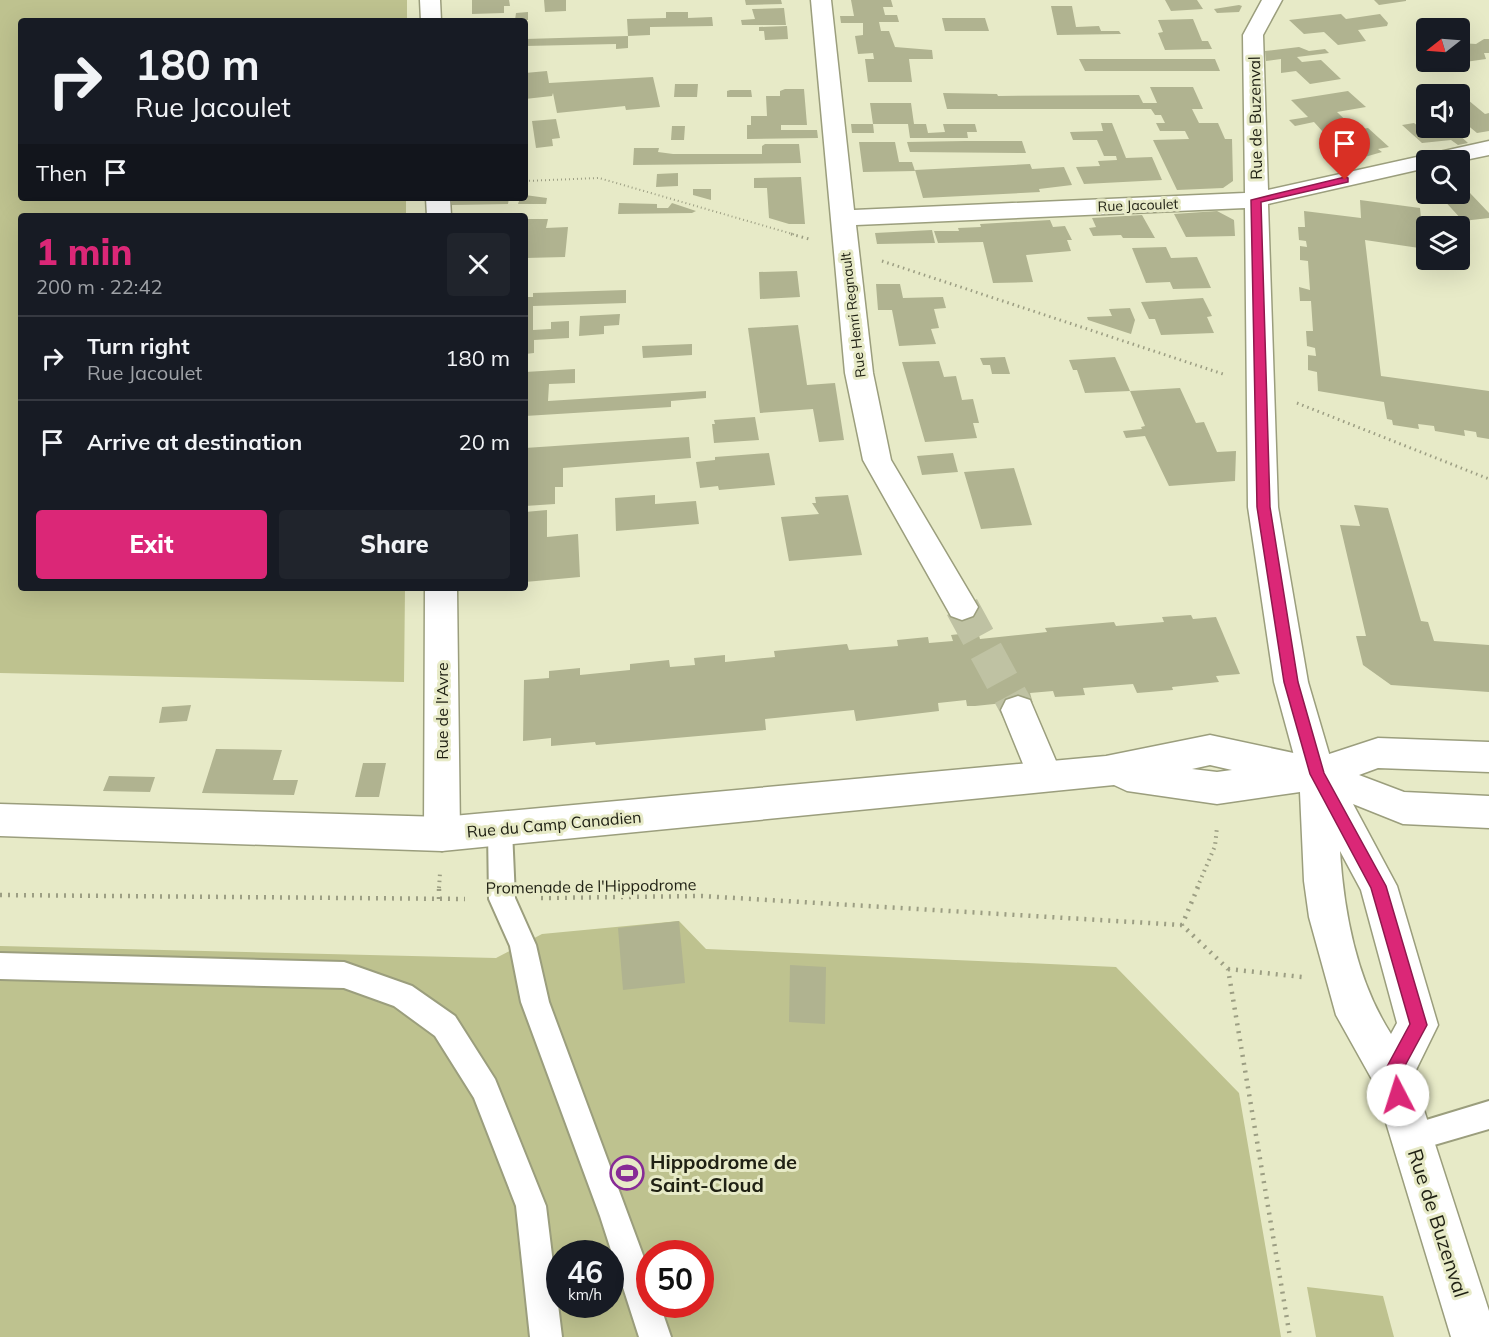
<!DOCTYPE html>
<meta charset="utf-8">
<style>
:root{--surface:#171b24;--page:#20242c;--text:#f1f3f6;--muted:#9ea1a6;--line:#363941;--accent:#db2777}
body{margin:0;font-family:Mulish,sans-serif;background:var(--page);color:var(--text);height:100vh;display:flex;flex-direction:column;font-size:22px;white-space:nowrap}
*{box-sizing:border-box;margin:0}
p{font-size:20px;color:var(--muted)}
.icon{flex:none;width:33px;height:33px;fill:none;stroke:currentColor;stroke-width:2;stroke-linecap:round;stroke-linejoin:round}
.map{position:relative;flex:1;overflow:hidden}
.sheet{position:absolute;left:18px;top:213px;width:510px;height:378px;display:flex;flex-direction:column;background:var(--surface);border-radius:6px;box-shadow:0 6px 24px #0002}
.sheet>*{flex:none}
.guide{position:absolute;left:18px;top:18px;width:510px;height:183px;border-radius:6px;box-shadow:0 6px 24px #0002;background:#171b24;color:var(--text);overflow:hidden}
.needle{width:39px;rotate:253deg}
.controls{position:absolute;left:1416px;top:18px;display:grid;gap:12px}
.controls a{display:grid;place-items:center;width:54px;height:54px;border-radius:6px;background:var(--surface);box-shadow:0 6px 24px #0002;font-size:30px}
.speed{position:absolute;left:546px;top:1240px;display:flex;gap:12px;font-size:30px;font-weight:700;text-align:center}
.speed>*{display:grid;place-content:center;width:78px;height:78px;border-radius:50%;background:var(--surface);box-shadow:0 6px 24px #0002;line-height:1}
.speed small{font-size:15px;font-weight:400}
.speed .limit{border:9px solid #d22;background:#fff;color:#111}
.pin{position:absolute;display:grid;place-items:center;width:51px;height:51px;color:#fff;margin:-62px -26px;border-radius:50% 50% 50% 0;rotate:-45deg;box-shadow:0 0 6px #0007}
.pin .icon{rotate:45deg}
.me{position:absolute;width:66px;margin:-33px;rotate:355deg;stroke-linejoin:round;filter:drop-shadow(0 0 4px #0008)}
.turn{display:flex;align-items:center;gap:21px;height:126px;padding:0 18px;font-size:27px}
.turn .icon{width:78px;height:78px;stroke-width:2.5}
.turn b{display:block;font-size:42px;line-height:51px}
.then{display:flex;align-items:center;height:57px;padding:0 18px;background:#0003;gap:12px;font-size:22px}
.round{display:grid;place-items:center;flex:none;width:63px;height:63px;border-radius:6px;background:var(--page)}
.overview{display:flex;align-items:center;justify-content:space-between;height:102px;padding:0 18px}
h1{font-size:36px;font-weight:800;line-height:45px;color:var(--accent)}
.button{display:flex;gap:12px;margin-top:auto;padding:12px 18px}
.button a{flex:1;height:69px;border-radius:6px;background:var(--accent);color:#fff;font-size:24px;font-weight:800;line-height:69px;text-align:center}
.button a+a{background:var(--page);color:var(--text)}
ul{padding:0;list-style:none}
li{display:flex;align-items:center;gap:18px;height:84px;padding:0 18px;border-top:2px solid var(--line)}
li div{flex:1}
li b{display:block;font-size:22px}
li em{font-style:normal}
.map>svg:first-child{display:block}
.green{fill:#bec28f;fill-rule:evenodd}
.building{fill:#b0b390}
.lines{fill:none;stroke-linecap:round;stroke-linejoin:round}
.street-tunnel{stroke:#bfc2a3;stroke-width:34;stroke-dasharray:34 16;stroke-linecap:butt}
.lane-casing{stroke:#9b9e7d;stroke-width:4}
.street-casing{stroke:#9b9e7d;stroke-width:3}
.secondary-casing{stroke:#9b9e7d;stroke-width:3}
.path-far3{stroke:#9c9e83;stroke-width:2;stroke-dasharray:1 3;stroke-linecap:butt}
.path-far2{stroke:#9c9e83;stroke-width:3;stroke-dasharray:1.5 4;stroke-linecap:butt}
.path-far1{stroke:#9c9e83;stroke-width:4;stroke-dasharray:1.5 4.5;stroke-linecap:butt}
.path{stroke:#9c9e83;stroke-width:4.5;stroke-dasharray:2 6;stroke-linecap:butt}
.lane{fill:#fff;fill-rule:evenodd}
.street{fill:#fff;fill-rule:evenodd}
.secondary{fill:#fff;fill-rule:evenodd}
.route{fill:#db2777;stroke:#8e194d;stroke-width:1.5}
.labels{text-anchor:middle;stroke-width:6;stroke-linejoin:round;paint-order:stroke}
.far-street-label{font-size:14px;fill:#202114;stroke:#e7eac7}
.street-label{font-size:16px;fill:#202114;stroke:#e7eac7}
.near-poi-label{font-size:20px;font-weight:bold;fill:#202114;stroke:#e7eac7;text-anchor:start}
.near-street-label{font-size:20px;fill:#202114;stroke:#e7eac7}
</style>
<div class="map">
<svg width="1489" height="1337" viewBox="0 0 1489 1337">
<rect width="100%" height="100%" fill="#e7eac7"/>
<!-- green -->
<path class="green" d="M0,0H407V21H21V198H406V216H21V588H405L404,682L0,673Z
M679,921L706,949L1116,967L1239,1093L1281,1337H0V946L496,958L542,934ZM560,1254H610V1305H560ZM650,1254H700V1305H650Z
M1307,1287L1383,1296L1394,1337H1316Z"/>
<!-- building -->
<path class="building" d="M472,0H509L510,6H504V13L472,14Z
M544,0H566V11L545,12Z
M745,0H781L782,4L746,5Z
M851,0H891L893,7H883L885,15H897L899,22H879L881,31H889L895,47L932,50L933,59H909L912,82H868L865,59H874L873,53L858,54L855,36L863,35V23H841L840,16H854Z
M1165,0H1197L1203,9L1171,11Z
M1374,0H1406V1L1379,5Z
M1239,5L1242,6L1239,12L1217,13L1214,9Z
M1051,6H1072L1076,27L1099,26L1101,31H1119L1121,34L1057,35Z
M784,8L786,25H742L741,20L755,19L752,9Z
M528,12V20H515L516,13Z
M666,12H688V18L712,17L713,26L650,27V35L628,36L627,19L666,18Z
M1341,14L1346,19L1380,14L1388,23L1387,26L1358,30L1366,41L1338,45L1324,32L1304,34L1289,20Z
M942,18H985L989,31H945Z
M1193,19L1202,41H1208L1212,49L1165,50L1158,33L1163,32L1158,20Z
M787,26L788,39L765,40L764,31H759V27Z
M628,36V48L616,49V44L525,46V39Z
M1484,39H1489V53H1484L1486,59L1465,62L1460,57V43L1476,44Z
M1299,47L1309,51L1325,49L1329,53L1297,57L1302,62L1321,60L1341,79L1310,84L1296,71L1281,73V59L1266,61L1265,51Z
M1079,59H1215L1220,71H1085Z
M547,71L549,83L653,77L660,107L626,110L625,106L557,113L553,93L552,96L525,99V73Z
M675,84H698L697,97H674Z
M1150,87H1193L1203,109H1192L1199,123H1218L1225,139H1232L1233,181L1223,188L1177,190L1153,140L1189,139L1185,131H1160L1156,123H1165L1161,115H1155L1151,109H947L943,93L997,94L998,96L1139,95L1143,103H1157Z
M785,89H804L807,125H781V130H817L818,138L747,139V125H751V116H767L766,96H780V91Z
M751,90L752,97H727V91L730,90Z
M1348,91L1366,107L1337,112L1354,128L1324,133L1314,122L1295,126L1289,120L1308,117L1291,100Z
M1468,100L1485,114L1489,113V131L1477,133L1460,119V102Z
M870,103H911L914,124H926L928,133L945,132L943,124H975L977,132H967L968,138H910L908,124H873L874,133H852L851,124H873Z
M556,119L560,138L552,139L553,146L536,148L532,121Z
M1101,123H1112L1126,158L1152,157L1162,180L1084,184L1076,167L1100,166L1098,161L1117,160L1116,156H1104L1097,140H1073L1070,132L1103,131Z
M1414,123L1418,126L1426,124V128H1459L1454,130L1468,143L1458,145L1451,140L1422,143L1402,125Z
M672,126H685L684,140H671Z
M1368,128L1389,147L1378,149L1382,152L1351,161L1339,153L1341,149L1327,135Z
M965,141H1022L1026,153L910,152L907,142Z
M859,142H895L899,162H912L915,171L863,172Z
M765,144H799L801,163L633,165L634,148H659L658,152L673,154H762V146Z
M1030,164L1032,169L1064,167L1072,185L1039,189L1040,192L923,198L915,170Z
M678,173V186L656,187L657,174Z
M801,177L805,224H789L769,218L767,188H754V178Z
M693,189H711V200L693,195Z
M1470,193L1489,213V218L1463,221L1441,197Z
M525,195L547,198L546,204H518L520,198H525Z
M452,198H509L508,204L452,205Z
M1360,200L1420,208L1421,218L1433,220V226H1426V249L1365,240L1381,376L1489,391V439L1477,437L1476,432L1464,430L1465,436L1435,431L1434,426L1418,424L1419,429L1393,425L1392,420L1387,419L1384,402L1318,391L1317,372L1308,370V355L1316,356L1315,348L1307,346L1306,331H1313L1311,301H1300L1299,287L1310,290L1308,261L1300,260V246L1307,247L1306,241L1299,240L1298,227H1305L1304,211L1361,218Z
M619,203L657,204V208H668L672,203L696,211L692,213L618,214Z
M1217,211L1234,220L1235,236L1186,237L1174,214Z
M1142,215L1155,238H1123L1121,235L1093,236L1089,228L1096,227L1092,218Z
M525,219H548L546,228L568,227L565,257L525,258Z
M1050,220L1053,227L1065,226L1072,240H1067L1071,251L1026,255L1033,282L993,283L983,242L938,243L934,231H959L958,228L981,227L980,224Z
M932,230L935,243L877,244L875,233Z
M1166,247L1171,258L1197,257L1211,288L1173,289L1170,282L1146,283L1132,248Z
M797,271L800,297L760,299L759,272Z
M876,284H900L903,298L943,297L946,308L934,309L939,328L931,329L936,344L899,346L892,310H878Z
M626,290V303L533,306V330L551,329V322L569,321V338L534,340V353L525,354V297H533V293Z
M1203,298L1212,316L1207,317L1214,333L1161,335L1155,319H1149L1141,302Z
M1130,308L1135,320L1131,334L1088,320L1087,317L1112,316L1109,309Z
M620,314L619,325L604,326V334L579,336L580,316Z
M798,325L807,385L835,383L844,440L819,442L813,409L760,413L748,328Z
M692,344V355L643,358L642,346Z
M1005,357L1010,374H992L990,365H983L980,358Z
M1115,357L1130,391L1085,393L1077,370H1073L1069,360Z
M939,361L944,377L956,376L962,400L973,399L979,423H973L977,438L925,442L902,362Z
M575,369V383L549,384L548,401L706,391V398L671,401V407L525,416V372Z
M1180,388L1196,423L1204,422L1217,452L1236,451L1235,481L1169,486L1145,436L1126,438L1123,431L1142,429L1141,427L1145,426L1130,391Z
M755,417L759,440L714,443L712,424H715L714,420Z
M689,437L691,458L563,468V487H555V504L525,506V448Z
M769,453L775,485L719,490L718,486L700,488L696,462L715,460V457Z
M953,453L958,472L922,475L917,456Z
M1014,468L1032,525L981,529L964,472Z
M655,495V504L696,501L699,524L616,531L615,498Z
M848,495L862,555L789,561L781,517L819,514L812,503H816L815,497Z
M1354,505L1388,508L1421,621L1428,622L1434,641L1489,645V692L1391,685L1363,665L1356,636H1366L1340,525L1360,526Z
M547,510V537L578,534L580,577L525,582V512Z
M1191,615L1193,619L1216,617L1240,674L1216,676L1219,682L1172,687L1173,690L1137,693L1133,684L1083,688L1085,695L1055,697L1053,691L1030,693L1032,700L975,706H967L966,700L938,703L939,711L856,721L854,710L765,719L766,730L596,745L595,742L551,746V738L523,741L524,680L549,678V671L580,668V675L630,670V664L669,660L670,667L695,665L694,658L725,655V662L775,657L774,651L847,644L849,650L898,646L897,640L928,637L929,643L953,641L951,635L978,632L980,639L1047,632L1045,628L1114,622L1116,626L1164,622L1162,617Z
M191,705L187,721L159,723L162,707Z
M216,749L282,750L273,780H298L294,795L202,793Z
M363,763H386L379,797H355Z
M109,776L155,777L150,792L103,791Z
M679,921L685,983L623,990L618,928Z
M790,965L826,967L825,1024L789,1022Z"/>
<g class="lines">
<!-- street-tunnel -->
<path class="street-tunnel" d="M962,607L1018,710"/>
<!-- lane casing -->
<g class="lane-casing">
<path id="lane" d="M500,819L509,822L512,830L515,898L536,945L549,1002L650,1274V1305H660L671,1337H639L600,1216L521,1002L510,946L489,899L488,830L491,822Z
M0,953L344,962L412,986L455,1016L495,1079L546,1206L562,1337H530L516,1206L474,1098L435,1036L394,1006L344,988L0,979Z
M1489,1101V1129L1410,1152L1400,1148L1396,1138L1400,1128Z"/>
</g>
<!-- street casing -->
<g class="street-casing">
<path id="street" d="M420,0H440L441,21H421Z
M811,0H831L854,210L1245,193L1243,35L1262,0H1282L1263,35L1268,190L1489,141V155L1460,161L1426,160V168L1268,204L1278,507L1308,682L1335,774L1329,785L1317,790L1305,785L1299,774L1274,682L1248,507L1245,208L856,225L873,373L891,460L978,607L973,616L962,620L951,616L863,460L845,373Z
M426,198H450L451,216H427Z
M425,588H457L460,834L455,846L442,851L429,846L424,834Z
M1018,696L1030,700L1062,775L1056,786L1044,791L1032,786L1001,710L1006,700Z"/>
</g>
<!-- secondary casing -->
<g class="secondary-casing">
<path id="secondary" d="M1210,735L1317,758L1378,738L1489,742V772L1378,768L1359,775L1404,792L1489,796V828L1403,824L1353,804L1397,886L1438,1025L1413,1076L1489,1311V1337H1451L1374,1083L1336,1015L1309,917L1304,881L1300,792L1217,804L1127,791L1114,785L442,851L0,836V804L442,817L1106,756ZM1210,765L1232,770L1217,772L1192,769ZM1340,851L1361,890L1397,1023L1391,1034C1357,981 1344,914 1340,851Z"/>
</g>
<!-- path-far3 -->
<path class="path-far3" d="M525,181L599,178L796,235"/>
<!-- path-far2 -->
<path class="path-far2" d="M791,234L809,239
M882,261L1223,374
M1297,403L1489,479"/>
<!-- path-far1 -->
<path class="path-far1" d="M439,888L440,873
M1197,888L1215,846L1217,827"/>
<!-- path -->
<path class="path" d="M1198,887L1182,925L1228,969L1290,1337
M0,895L465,899
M541,898L702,896L1182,925
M439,899V887
M1228,969L1302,977"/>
<!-- lane -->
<use href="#lane" class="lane"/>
<!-- street -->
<use href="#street" class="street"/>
<!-- secondary -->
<use href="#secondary" class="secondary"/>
</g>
<!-- route -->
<path class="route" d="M1345,177L1348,178V182L1261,202L1270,507L1298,682L1324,773L1386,886L1427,1025L1400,1075L1406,1095L1404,1102L1398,1104L1392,1102L1383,1074L1410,1024L1371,888L1310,774L1284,682L1257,507L1251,200Z"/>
<!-- icons -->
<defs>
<g id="stadium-ring" transform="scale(1.725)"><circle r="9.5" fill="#e7eac7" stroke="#872b96" stroke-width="1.5"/><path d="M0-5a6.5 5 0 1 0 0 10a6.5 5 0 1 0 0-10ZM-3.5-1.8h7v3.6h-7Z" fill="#872b96"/></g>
</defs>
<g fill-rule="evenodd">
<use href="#stadium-ring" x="627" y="1173"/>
</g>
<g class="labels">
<!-- far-street labels -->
<g class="far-street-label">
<text transform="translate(1138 205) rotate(-2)" y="5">Rue Jacoulet</text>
<text transform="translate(853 315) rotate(-97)" y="5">Rue Henri Regnault</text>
</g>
<!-- street labels -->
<g class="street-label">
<text transform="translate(1255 118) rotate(-91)" y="6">Rue de Buzenval</text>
<text transform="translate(442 711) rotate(-90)" y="6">Rue de l'Avre</text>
<text transform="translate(554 824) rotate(-5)" y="6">Rue du Camp Canadien</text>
<text transform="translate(591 886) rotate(-1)" y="6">Promenade de l'Hippodrome</text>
</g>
<!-- near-poi labels -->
<g class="near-poi-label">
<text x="650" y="1169">Hippodrome de<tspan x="650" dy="23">Saint-Cloud</tspan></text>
</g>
<!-- near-street labels -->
<g class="near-street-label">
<text transform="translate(1438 1223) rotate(72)" y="7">Rue de Buzenval</text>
</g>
</g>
</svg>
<div class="controls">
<a><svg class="needle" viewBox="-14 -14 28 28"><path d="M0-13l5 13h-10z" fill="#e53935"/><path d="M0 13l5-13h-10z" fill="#9ea1a6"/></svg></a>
<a><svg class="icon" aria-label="sound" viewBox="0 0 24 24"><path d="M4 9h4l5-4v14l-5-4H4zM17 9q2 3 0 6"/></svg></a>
<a><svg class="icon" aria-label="search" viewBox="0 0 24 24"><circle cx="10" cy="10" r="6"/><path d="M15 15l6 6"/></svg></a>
<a><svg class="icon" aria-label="layers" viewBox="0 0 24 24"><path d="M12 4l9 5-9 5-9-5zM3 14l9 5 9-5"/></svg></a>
</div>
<div class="speed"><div>46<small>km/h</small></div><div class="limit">50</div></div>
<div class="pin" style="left:1345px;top:180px;background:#d93025"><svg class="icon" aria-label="arrive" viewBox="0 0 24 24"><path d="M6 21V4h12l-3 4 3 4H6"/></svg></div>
<svg class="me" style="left:1398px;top:1095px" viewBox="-20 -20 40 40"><circle r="19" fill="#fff"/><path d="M0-13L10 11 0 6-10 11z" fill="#db2777"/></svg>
<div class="guide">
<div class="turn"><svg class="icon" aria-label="right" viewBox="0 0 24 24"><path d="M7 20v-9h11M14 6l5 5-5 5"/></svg><div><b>180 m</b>Rue Jacoulet</div></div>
<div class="then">Then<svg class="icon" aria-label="arrive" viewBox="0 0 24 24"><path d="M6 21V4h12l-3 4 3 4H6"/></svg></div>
</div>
<section class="sheet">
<div class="overview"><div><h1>1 min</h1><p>200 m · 22:42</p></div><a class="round"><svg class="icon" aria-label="close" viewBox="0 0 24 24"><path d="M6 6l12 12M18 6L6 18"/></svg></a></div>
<ul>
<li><svg class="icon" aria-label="right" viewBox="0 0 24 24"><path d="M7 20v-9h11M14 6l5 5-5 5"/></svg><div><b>Turn right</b><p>Rue Jacoulet</p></div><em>180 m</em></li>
<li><svg class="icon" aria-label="arrive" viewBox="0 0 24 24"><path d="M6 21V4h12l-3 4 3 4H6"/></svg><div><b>Arrive at destination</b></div><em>20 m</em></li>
</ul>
<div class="button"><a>Exit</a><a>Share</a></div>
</section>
</div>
